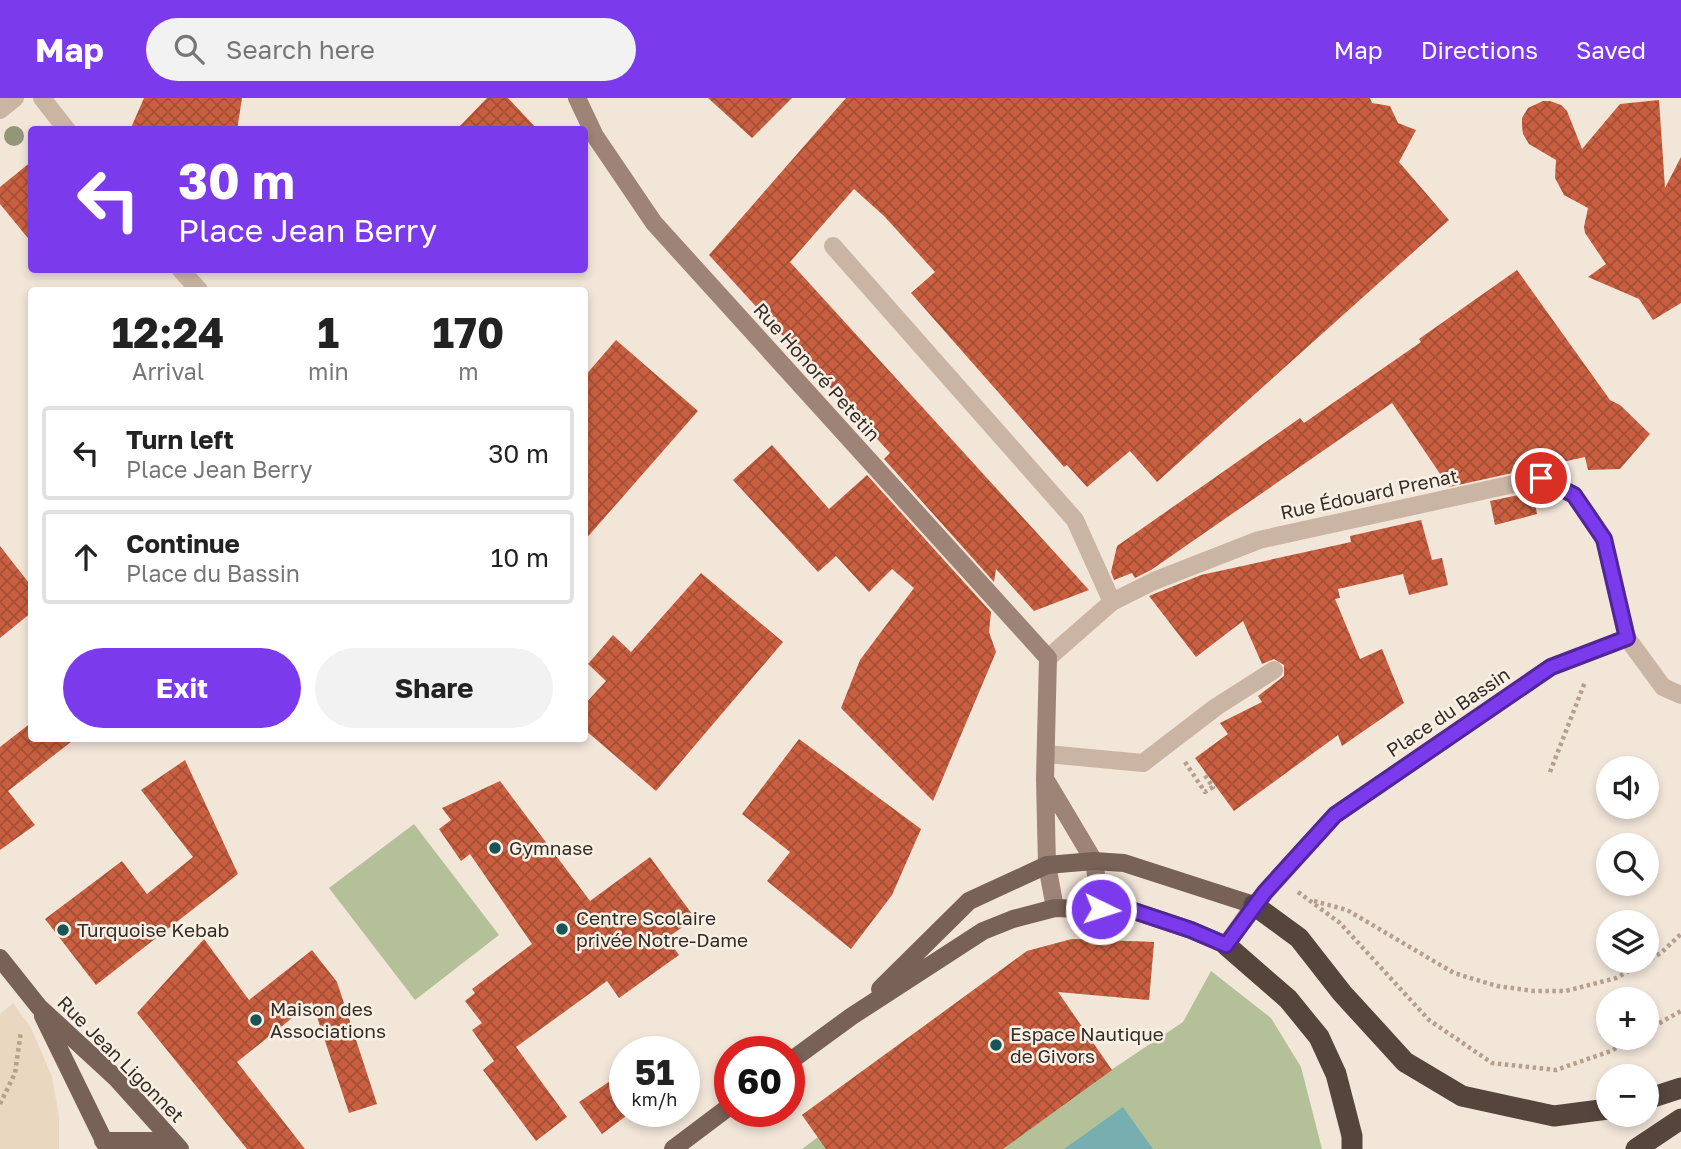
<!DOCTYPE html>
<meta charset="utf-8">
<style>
:root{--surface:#fff;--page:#f2f2f2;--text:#222;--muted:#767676;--line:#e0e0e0;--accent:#7c3aed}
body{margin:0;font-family:"Golos Text",sans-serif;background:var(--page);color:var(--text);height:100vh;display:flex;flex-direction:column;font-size:26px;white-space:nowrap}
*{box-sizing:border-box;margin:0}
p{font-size:23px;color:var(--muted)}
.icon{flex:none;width:38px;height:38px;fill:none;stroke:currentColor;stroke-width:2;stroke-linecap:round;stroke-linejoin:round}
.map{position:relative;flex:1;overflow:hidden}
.details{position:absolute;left:28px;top:189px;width:560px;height:455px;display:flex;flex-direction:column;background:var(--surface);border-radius:7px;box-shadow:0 4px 10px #0003}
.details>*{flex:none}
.top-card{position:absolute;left:28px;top:28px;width:560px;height:147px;border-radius:7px;box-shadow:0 4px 10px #0003;background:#7c3aed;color:#fff;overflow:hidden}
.fabs{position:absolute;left:1596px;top:658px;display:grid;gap:14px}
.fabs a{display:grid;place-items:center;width:63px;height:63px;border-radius:50%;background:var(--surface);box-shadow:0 4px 10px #0003;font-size:35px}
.speed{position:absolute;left:609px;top:938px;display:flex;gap:14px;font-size:35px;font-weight:700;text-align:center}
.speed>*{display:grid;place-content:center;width:91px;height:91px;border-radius:50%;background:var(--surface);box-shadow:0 4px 10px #0003;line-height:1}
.speed small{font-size:18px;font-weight:400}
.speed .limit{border:10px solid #d22;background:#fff;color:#111}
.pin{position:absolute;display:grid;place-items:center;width:60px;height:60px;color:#fff;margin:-30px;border:4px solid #fff;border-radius:50%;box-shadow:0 2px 7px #0007}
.me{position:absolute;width:77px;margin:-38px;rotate:94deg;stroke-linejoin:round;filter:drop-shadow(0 0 5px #0008)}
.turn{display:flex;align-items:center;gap:24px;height:147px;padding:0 35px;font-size:32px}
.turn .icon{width:91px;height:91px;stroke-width:2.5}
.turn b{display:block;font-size:49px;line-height:60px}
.eta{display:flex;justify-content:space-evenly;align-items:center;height:119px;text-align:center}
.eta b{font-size:42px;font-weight:700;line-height:49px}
.primary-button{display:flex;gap:14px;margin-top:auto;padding:14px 35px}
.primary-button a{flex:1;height:80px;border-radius:42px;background:var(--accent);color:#fff;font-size:28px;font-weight:700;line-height:80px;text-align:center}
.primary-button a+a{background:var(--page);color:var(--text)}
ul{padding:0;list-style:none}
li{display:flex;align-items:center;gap:21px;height:94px;margin:0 14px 10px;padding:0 21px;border:4px solid var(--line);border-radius:7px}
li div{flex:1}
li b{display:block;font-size:26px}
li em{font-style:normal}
header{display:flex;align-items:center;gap:42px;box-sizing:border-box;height:98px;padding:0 35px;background:var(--accent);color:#fff}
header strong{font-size:33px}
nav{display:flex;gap:38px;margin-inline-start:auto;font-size:24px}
.search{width:490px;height:63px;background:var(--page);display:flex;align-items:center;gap:18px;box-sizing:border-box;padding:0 24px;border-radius:38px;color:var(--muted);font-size:26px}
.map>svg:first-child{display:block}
.grass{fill:#b4c198}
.plaza{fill:#ead7bf}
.water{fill:#77aeaf}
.building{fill:url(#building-cross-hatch)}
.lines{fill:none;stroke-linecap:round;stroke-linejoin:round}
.path{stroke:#b69f8f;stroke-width:4.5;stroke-dasharray:3.5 3.5;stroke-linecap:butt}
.lane{stroke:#cab5a4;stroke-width:18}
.street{stroke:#cab5a4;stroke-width:18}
.secondary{stroke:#9d8476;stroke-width:18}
.primary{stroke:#786157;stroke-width:18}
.highway{stroke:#56453d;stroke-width:21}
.tree{fill:#939678}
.route-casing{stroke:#51269a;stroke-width:18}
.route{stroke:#7c3aed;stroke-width:12}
.poi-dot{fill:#1b5457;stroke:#f9f0e5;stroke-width:2.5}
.labels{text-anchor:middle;stroke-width:5;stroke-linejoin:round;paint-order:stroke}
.street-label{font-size:19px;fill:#352b26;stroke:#f9f0e5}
.poi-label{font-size:19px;fill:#352b26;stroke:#f9f0e5;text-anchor:start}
</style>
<header>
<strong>Map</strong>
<div class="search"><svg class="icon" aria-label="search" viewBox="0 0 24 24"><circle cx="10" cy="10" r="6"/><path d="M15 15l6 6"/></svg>Search here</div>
<nav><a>Map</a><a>Directions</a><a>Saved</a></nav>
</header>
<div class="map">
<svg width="1681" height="1051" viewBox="0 0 1681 1051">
<defs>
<pattern id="building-cross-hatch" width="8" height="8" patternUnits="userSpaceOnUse" patternTransform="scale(1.75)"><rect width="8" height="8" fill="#c95f40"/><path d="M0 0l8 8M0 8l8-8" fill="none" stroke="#a44f35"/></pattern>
</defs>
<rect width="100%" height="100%" fill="#f2e6d9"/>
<!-- grass -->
<path class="grass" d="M414,726L499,837L415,902L329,790Z
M1072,841L1154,844L1149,902L1081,896L1082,870L1043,872L1111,972L1183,924L1211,873L1271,920L1301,969L1322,1051H802L818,1039L802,1017L1027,853Z"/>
<!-- plaza -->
<path class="plaza" d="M13,905L31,930L52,979L59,1018V1051H0V916Z"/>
<!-- water -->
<path class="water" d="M1123,1009L1153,1051H1064Z"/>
<!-- building -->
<path class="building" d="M144,0H242L237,32H130Z
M487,0H508L538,32H456Z
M708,0H792L752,40Z
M846,0H1370L1372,5L1390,8L1398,25L1416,32L1399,64L1449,122L1157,384L1130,353L1087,389L1067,367L1064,369L911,195L935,174L884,118L854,91L790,164L1089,492L1034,513L996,471L994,484L884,361L890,355L709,157Z
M1659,2L1665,90L1681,59V205L1653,222L1639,201L1588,179L1606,166L1585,135L1584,129L1588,110L1564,97L1555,80L1556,62L1529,46L1523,36L1522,28V20L1528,10L1543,3H1550L1561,7L1567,13L1582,51L1620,6Z
M32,63V145L0,106V89Z
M1517,172L1610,302L1620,307L1650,336L1620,371L1588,372L1585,359L1449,389L1392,305L1151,472L1135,480L1132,475L1114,482L1111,474L1117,448L1300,320L1304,325L1421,244L1419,241Z
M616,242L698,313L584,443V279Z
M772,347L829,411L867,377L991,514L989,534L996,554L933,703L841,610L860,562L914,490L892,471L869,494L836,458L818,474L733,382Z
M1533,394L1537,416L1495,427L1490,403Z
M1421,422L1432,462L1442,460L1448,487L1409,497L1403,476L1338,491L1340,500L1335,501L1360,561L1382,551L1404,605L1342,648L1338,637L1234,713L1195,660L1228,636L1220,625L1262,604L1258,598L1284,578V567L1274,561L1262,566L1243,523L1196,559L1149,498L1201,477L1351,444L1350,438Z
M0,448L32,489V514L0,540Z
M701,475L783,544L656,693L584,631V607L606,583L588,566L613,537L631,554Z
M32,624V640H76L8,693L35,727L0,752V649Z
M799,641L921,731L892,797L851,851L767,783L790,754L742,716Z
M185,662L238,776L96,887L45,821L122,763L147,796L193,759L141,692Z
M500,683L590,803L650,759L695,820L667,840L679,857L619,900L607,883L516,949L567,1019L536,1043L483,972L494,963L472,932L482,925L465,903L475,895L472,891L532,846L470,756L461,763L439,731L451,722L442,710Z
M204,841L249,902L312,852L337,884L377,1006L349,1015L312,904L237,964L305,1051H247L137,915Z
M1072,841L1154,844L1149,902L1058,894L1112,972L1003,1051H826L802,1017L1027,853Z
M625,973V1013L630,1015L602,1036L579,1004Z"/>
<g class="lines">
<!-- path -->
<path class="path" d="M1185,664L1205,694L1213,689L1204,676L1206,675
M1550,674L1585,584
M1298,794L1340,825L1429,922L1492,965L1556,972L1611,953L1634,940
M1314,803L1347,812L1454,875L1497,888L1534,893H1566L1616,880L1661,855L1681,836
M1647,932L1681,913
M0,1006L15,975L21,933"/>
<!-- lane -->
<path class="lane" d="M42,0L67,32
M833,148L1075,422L1112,504
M181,172L199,192
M1047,656L1143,665L1216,609L1274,572"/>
<!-- street -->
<path class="street" d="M0,12L15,0
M1048,560L1112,504L1154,483L1259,442L1541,380L1574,397L1604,441L1627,540L1663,589L1681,597
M1226,847L1254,807L1335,717L1551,569L1627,540"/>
<!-- secondary -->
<path class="secondary" d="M577,0L595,38L654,125L1048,560L1045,681L1047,767L1055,810
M1047,684L1094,763L1101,811"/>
<!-- primary -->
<path class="primary" d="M0,860L39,909L117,981L180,1051
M880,891L969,803L1047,767L1094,763L1124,765L1254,807
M43,918L108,1051
M789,964L852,918L983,833L1013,821L1055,810L1134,813L1191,832L1226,847
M103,1043H173
M673,1051L730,1008"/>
<!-- highway -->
<path class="highway" d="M1254,807L1299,840L1342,895L1405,964L1462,998L1554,1018L1608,1011
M1226,847L1288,901L1319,939L1336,976L1352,1038V1051
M1647,1001L1681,990
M1636,1051L1681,1021"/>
</g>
<!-- trees -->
<circle class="tree" cx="14" cy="38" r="10"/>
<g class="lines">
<!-- route casing -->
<g class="route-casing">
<path id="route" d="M1101,811L1134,813L1191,832L1226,847L1265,794L1335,717L1551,569L1627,540L1604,441L1574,397L1541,380"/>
</g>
<!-- route -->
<use href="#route" class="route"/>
</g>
<!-- markers -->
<g class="poi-dot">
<circle cx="495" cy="750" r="7"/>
<circle cx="562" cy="831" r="7"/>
<circle cx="63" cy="832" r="7"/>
<circle cx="256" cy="922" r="7"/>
<circle cx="996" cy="947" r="7"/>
</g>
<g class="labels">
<!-- street labels -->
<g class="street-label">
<text transform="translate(817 274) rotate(48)" y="7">Rue Honoré Petetin</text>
<text transform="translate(1369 396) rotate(-12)" y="7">Rue Édouard Prenat</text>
<text transform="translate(1448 614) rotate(-34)" y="7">Place du Bassin</text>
<text transform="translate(121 961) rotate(45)" y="7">Rue Jean Ligonnet</text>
</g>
<!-- poi labels -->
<g class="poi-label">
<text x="509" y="757">Gymnase</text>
<text x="576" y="827">Centre Scolaire<tspan x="576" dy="22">privée Notre-Dame</tspan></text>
<text x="77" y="839">Turquoise Kebab</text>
<text x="270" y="918">Maison des<tspan x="270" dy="22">Associations</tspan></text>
<text x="1010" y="943">Espace Nautique<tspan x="1010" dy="22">de Givors</tspan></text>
</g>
</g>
</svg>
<div class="fabs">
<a><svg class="icon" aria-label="sound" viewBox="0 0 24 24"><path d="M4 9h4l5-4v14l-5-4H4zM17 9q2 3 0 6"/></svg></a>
<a><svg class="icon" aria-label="search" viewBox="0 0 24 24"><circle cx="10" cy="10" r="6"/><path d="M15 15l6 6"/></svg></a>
<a><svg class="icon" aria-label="layers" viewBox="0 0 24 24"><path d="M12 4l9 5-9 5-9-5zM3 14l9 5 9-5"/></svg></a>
<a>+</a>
<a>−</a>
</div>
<div class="speed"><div>51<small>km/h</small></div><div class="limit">60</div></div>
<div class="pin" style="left:1541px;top:380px;background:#d93025"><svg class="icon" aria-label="arrive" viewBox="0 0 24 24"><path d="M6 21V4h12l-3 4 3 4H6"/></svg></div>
<svg class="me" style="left:1101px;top:811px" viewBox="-20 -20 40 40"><circle r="17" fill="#7c3aed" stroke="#fff" stroke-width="3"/><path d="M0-11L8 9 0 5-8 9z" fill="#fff"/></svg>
<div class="top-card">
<div class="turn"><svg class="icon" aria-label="left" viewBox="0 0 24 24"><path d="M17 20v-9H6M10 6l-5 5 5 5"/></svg><div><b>30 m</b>Place Jean Berry</div></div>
</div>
<section class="details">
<div class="eta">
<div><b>12:24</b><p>Arrival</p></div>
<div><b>1</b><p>min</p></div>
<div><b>170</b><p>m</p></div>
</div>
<ul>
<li><svg class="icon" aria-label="left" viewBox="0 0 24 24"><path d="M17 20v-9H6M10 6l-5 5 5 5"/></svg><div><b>Turn left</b><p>Place Jean Berry</p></div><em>30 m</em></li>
<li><svg class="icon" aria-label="ahead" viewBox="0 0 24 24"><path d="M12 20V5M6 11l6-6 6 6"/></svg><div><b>Continue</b><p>Place du Bassin</p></div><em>10 m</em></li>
</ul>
<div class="primary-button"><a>Exit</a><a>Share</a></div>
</section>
</div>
